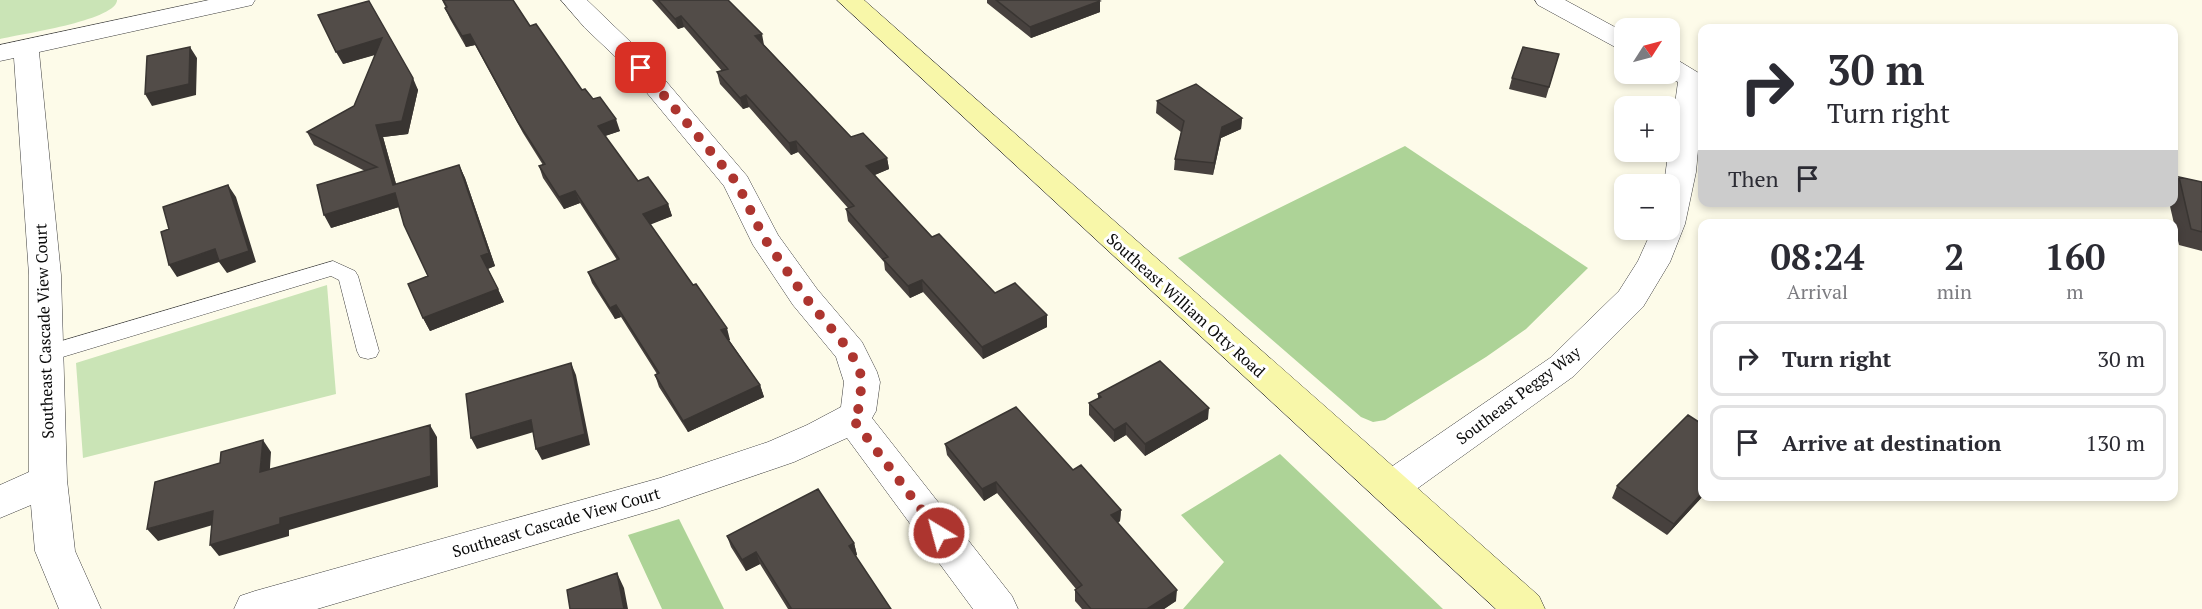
<!DOCTYPE html>
<meta charset="utf-8">
<style>
:root{--surface:#fff;--page:#f2f2f3;--text:#2b2b33;--muted:#7c7c81;--line:#e1e1e2}
body{margin:0;font-family:"PT Serif",serif;background:var(--page);color:var(--text);height:100vh;display:flex;flex-direction:column;font-size:22px;white-space:nowrap}
*{box-sizing:border-box;margin:0}
p{font-size:20px;color:var(--muted)}
.icon{flex:none;width:33px;height:33px;fill:none;stroke:currentColor;stroke-width:2;stroke-linecap:round;stroke-linejoin:round}
.map{position:relative;flex:1;overflow:hidden}
.sheet{position:absolute;left:1698px;top:219px;width:480px;height:282px;display:flex;flex-direction:column;background:var(--surface);border-radius:12px;box-shadow:0 3px 9px #0003}
.sheet>*{flex:none}
.guide{position:absolute;left:1698px;top:24px;width:480px;height:183px;border-radius:12px;box-shadow:0 3px 9px #0003;background:#fff;color:var(--text);overflow:hidden}
.needle{width:39px;rotate:54deg}
.fabs{position:absolute;left:1614px;top:18px;display:grid;gap:12px}
.fabs a{display:grid;place-items:center;width:66px;height:66px;border-radius:12px;background:var(--surface);box-shadow:0 3px 9px #0003;font-size:30px}
.pin{position:absolute;display:grid;place-items:center;width:51px;height:51px;color:#fff;margin:-26px;border-radius:12px;box-shadow:0 3px 9px #0006}
.me{position:absolute;width:66px;margin:-33px;rotate:323deg;stroke-linejoin:round;filter:drop-shadow(0 0 4px #0008)}
.turn{display:flex;align-items:center;gap:21px;height:126px;padding:0 30px;font-size:27px}
.turn .icon{width:78px;height:78px;stroke-width:2.5}
.turn b{display:block;font-size:42px;line-height:51px}
.then{display:flex;align-items:center;height:57px;padding:0 30px;background:#0003;gap:12px;font-size:22px}
.eta{display:flex;justify-content:space-evenly;align-items:center;height:102px;text-align:center}
.eta b{font-size:36px;font-weight:600;line-height:42px}
ul{padding:0;list-style:none}
li{display:flex;align-items:center;gap:18px;height:75px;margin:0 12px 9px;padding:0 18px;border:3px solid var(--line);border-radius:12px}
li div{flex:1}
li b{display:block;font-size:22px}
li em{font-style:normal}
.map>svg:first-child{display:block}
.green{fill:#cae4b6}
.forest{fill:#add397}
.lines{fill:none;stroke-linecap:round;stroke-linejoin:round}
.lane-casing{stroke:#3d3d3d;stroke-width:1}
.street-casing{stroke:#3d3d3d;stroke-width:1}
.secondary-casing{stroke:#2c2c2c;stroke-width:1}
.lane{fill:#fff;fill-rule:evenodd}
.street{fill:#fff;fill-rule:evenodd}
.secondary{fill:#f8f7a9;fill-rule:evenodd}
.wall{fill:#47413e}
.shaded-wall{fill:#393532}
.building{fill:#524c48;stroke:#393532;stroke-width:1.5}
.route{stroke:#ad352f;stroke-width:10;stroke-dasharray:0 18}
.labels{text-anchor:middle;stroke-width:6;stroke-linejoin:round;paint-order:stroke}
.street-label{font-size:16px;fill:#0a0a0a;stroke:#fff}
</style>
<div class="map">
<svg width="2202" height="609" viewBox="0 0 2202 609">
<rect width="100%" height="100%" fill="#fdfbe9"/>
<!-- green -->
<path class="green" d="M0,0H117V1C113,21 21,34 0,39Z
M327,285L336,394L83,458L76,363Z"/>
<!-- forest -->
<path class="forest" d="M1405,146L1588,268L1526,329L1486,357L1385,420L1373,422L1361,417L1178,258Z
M1280,454L1443,609H1183L1224,562L1181,515Z
M679,519L724,609H662L628,535Z"/>
<g class="lines">
<!-- lane casing -->
<g class="lane-casing">
<path id="lane" d="M333,261L355,271L358,276L379,351L376,357L368,359L360,357L357,351L339,280L331,276L46,362L38,360L35,354L38,348Z"/>
</g>
<!-- street casing -->
<g class="street-casing">
<path id="street" d="M209,0H255L252,5L243,7L39,52L61,275L67,480L75,551L101,609H59L35,551L31,505L0,518V485L29,472V275L14,58L0,61V45Z
M561,0H587L641,52L747,176L778,235L817,289L862,342L877,372L880,382L876,411L872,418L1012,596L1018,609H973L847,438L794,462L660,508L317,609H234L240,596L255,591L660,478L768,442L807,425L841,407L844,382L836,357L793,305L753,245L724,186L623,64L585,28Z
M1535,0H1565L1624,32V50L1615,47L1538,5Z
M1670,59L1679,61L1702,75V106L1696,172L1685,224L1670,262L1643,307L1574,376L1404,498L1391,502L1378,498L1372,487L1378,476L1550,358L1619,291L1638,261L1652,230H1670V184H1664L1678,82L1662,74H1670Z"/>
</g>
<!-- secondary casing -->
<g class="secondary-casing">
<path id="secondary" d="M837,0H864C1088,199 1315,396 1539,596L1545,609H1496Z"/>
</g>
<!-- lane -->
<use href="#lane" class="lane"/>
<!-- street -->
<use href="#street" class="street"/>
<!-- secondary -->
<use href="#secondary" class="secondary"/>
</g>
<!-- wall -->
<path class="wall" d="M442,0H513L530,26L582,90L593,99L620,131L605,136L638,181L668,204L672,216L650,224L730,340H729L760,385L764,397L688,432L659,387L655,375L657,374L621,317L615,319L592,283L588,272L617,260L580,203L564,209L543,178L539,166L543,165L523,133L475,45L466,47L450,19L445,8H446Z
M652,0H728L764,45L851,137L887,158L889,169L874,175L932,237L995,293L1047,327L983,359L923,292L910,298L885,270L884,262L848,221L846,209L848,208L798,152L791,155L749,107L743,109L720,84L717,72L722,71L684,27L678,29Z
M987,0H1098L1100,12L1031,38L987,3Z
M369,1L418,90L408,134L383,137L396,184L459,165L465,178L495,266L488,269L504,302L430,331L423,318L428,276L399,207L331,228L365,171L314,145L307,132L354,106L375,55L343,64Z
M1559,54L1546,98L1509,89L1512,78Z
M1157,101L1242,118L1241,129L1221,138L1213,175L1174,170L1175,159L1181,132L1156,113Z
M2179,177L2202,182V251L2179,245L2169,202H2174V184Z
M1098,394L1208,419L1145,456L1126,435L1114,442L1089,415V403L1098,399Z
M945,444L1073,470L1121,510L1120,521L1118,523L1176,601L1164,609H1082L1075,601V590L1076,589L997,493L984,501L947,455Z
M1617,486L1702,496H1703L1667,535L1612,498Z
M727,536L854,543L857,555L855,556L891,609H788L760,564L746,571L731,547Z"/>
<!-- shaded-wall -->
<path class="shaded-wall" d="M1100,1V12L1031,38L1030,27Z
M681,16L684,27L678,29L675,19Z
M470,34L475,45L466,47L462,36Z
M762,34L764,45L755,36Z
M382,38L387,51L343,64L336,52Z
M190,47L197,58L196,95L152,106L145,94Z
M413,78L418,90L408,134L383,137L400,198L393,185L376,125Z
M746,95L749,107L743,109L740,98Z
M1242,118L1241,129L1221,138L1213,175L1214,163L1222,127Z
M616,119L620,131L602,137L598,126Z
M796,141L798,152L791,155L789,143Z
M887,158L889,169L868,178L866,166Z
M459,165L465,178L495,266L487,269L481,256Z
M228,185L236,197L256,262L227,273L219,262L177,277L169,265L215,249Z
M575,191L580,203L564,209L559,197Z
M395,193L402,206L331,228L324,215Z
M668,204L672,216L647,226L643,214Z
M922,280L923,292L910,298L908,286Z
M498,289L504,302L430,331L423,318Z
M616,305L621,317L615,319L610,308Z
M1047,315V327L983,359L982,347Z
M727,328L730,340L725,342L721,330Z
M571,363L576,375L590,445L542,460L536,449Z
M760,385L764,397L688,432L683,421Z
M1209,408L1208,419L1145,456V444Z
M531,420L537,431L477,449L471,438Z
M1126,423V435L1114,442V430Z
M430,425L437,437L438,487L289,530V536L219,556L210,545L280,518Z
M263,440L271,452L269,483L260,472Z
M996,482L997,493L984,501L982,489Z
M1702,493V496H1703L1667,535L1674,524Z
M1121,510L1120,521L1111,526V515Z
M213,511L223,522L158,541L147,529Z
M854,543L857,555L851,558L849,546Z
M756,552L760,564L746,571L742,560Z
M617,573L624,588L628,609H624Z
M1177,590L1176,601L1164,609H1147Z"/>
<!-- building -->
<path class="building" d="M443,0H513L530,26L536,24L582,90L585,89L593,99L600,97L616,119L598,126L638,181L648,177L668,204L643,214L693,285L696,284L727,328L721,330L760,385L683,421L655,375L659,373L616,305L610,308L588,272L619,259L575,191L559,197L539,166L545,164L518,122L470,34L462,36L445,8L447,7Z
M658,0H728L762,34L755,36L851,137L863,133L887,158L866,166L932,237L939,234L995,293L1015,283L1047,315L982,347L922,280L908,286L883,259L888,257L846,209L854,206L796,141L789,143L746,95L740,98L717,72L728,69L681,16L675,19Z
M996,0H1098L1100,1L1030,27Z
M369,1L413,78L402,121L376,125L393,185L459,165L489,253L481,256L498,289L423,318L408,284L428,276L404,225L395,193L324,215L317,185L377,167L307,132L354,106L382,38L336,52L318,15Z
M190,47L189,84L145,94L147,56Z
M1523,47L1559,54L1549,87L1512,78Z
M1196,84L1242,118L1222,127L1214,163L1175,159L1184,121L1157,101Z
M2179,177L2202,182V232L2191,229Z
M228,185L249,251L219,261L215,249L169,265L161,232L169,229L163,207Z
M1160,361L1209,408L1145,444L1126,423L1114,430L1089,403L1101,397L1098,394Z
M571,363L585,434L536,449L531,420L471,438L466,394Z
M1016,407L1073,470L1081,465L1121,510L1111,515L1177,590L1147,609H1091L1075,590L1082,585L996,482L982,489L945,444Z
M1688,415L1702,424V493L1674,524L1617,486Z
M430,425L431,476L280,518V524L210,545L213,511L147,529L155,482L220,463L221,452L263,440L260,472Z
M818,489L854,543L849,546L891,609H789L791,608L756,552L742,560L727,536Z
M617,573L624,609H570L567,590Z"/>
<g class="lines">
<!-- route -->
<path class="route" d="M641,68L737,183L764,238L805,297L850,351L860,372L862,382L858,411L852,418L939,533"/>
</g>
<g class="labels">
<!-- street labels -->
<g class="street-label">
<text transform="translate(1186 305) rotate(42)" y="6">Southeast William Otty Road</text>
<text transform="translate(44 331) rotate(-92)" y="6">Southeast Cascade View Court</text>
<text transform="translate(1518 395) rotate(-37)" y="6">Southeast Peggy Way</text>
<text transform="translate(556 522) rotate(-16)" y="6">Southeast Cascade View Court</text>
</g>
</g>
</svg>
<div class="fabs">
<a><svg class="needle" viewBox="-14 -14 28 28"><path d="M0-13l5 13h-10z" fill="#e53935"/><path d="M0 13l5-13h-10z" fill="#7c7c81"/></svg></a>
<a>+</a>
<a>−</a>
</div>
<div class="pin" style="left:641px;top:68px;background:#d93025"><svg class="icon" aria-label="arrive" viewBox="0 0 24 24"><path d="M6 21V4h12l-3 4 3 4H6"/></svg></div>
<svg class="me" style="left:939px;top:533px" viewBox="-20 -20 40 40"><circle r="17" fill="#ad352f" stroke="#fff" stroke-width="3"/><path d="M0-11L8 9 0 5-8 9z" fill="#fff"/></svg>
<div class="guide">
<div class="turn"><svg class="icon" aria-label="right" viewBox="0 0 24 24"><path d="M7 20v-9h11M14 6l5 5-5 5"/></svg><div><b>30 m</b>Turn right</div></div>
<div class="then">Then<svg class="icon" aria-label="arrive" viewBox="0 0 24 24"><path d="M6 21V4h12l-3 4 3 4H6"/></svg></div>
</div>
<section class="sheet">
<div class="eta">
<div><b>08:24</b><p>Arrival</p></div>
<div><b>2</b><p>min</p></div>
<div><b>160</b><p>m</p></div>
</div>
<ul>
<li><svg class="icon" aria-label="right" viewBox="0 0 24 24"><path d="M7 20v-9h11M14 6l5 5-5 5"/></svg><div><b>Turn right</b></div><em>30 m</em></li>
<li><svg class="icon" aria-label="arrive" viewBox="0 0 24 24"><path d="M6 21V4h12l-3 4 3 4H6"/></svg><div><b>Arrive at destination</b></div><em>130 m</em></li>
</ul>
</section>
</div>
